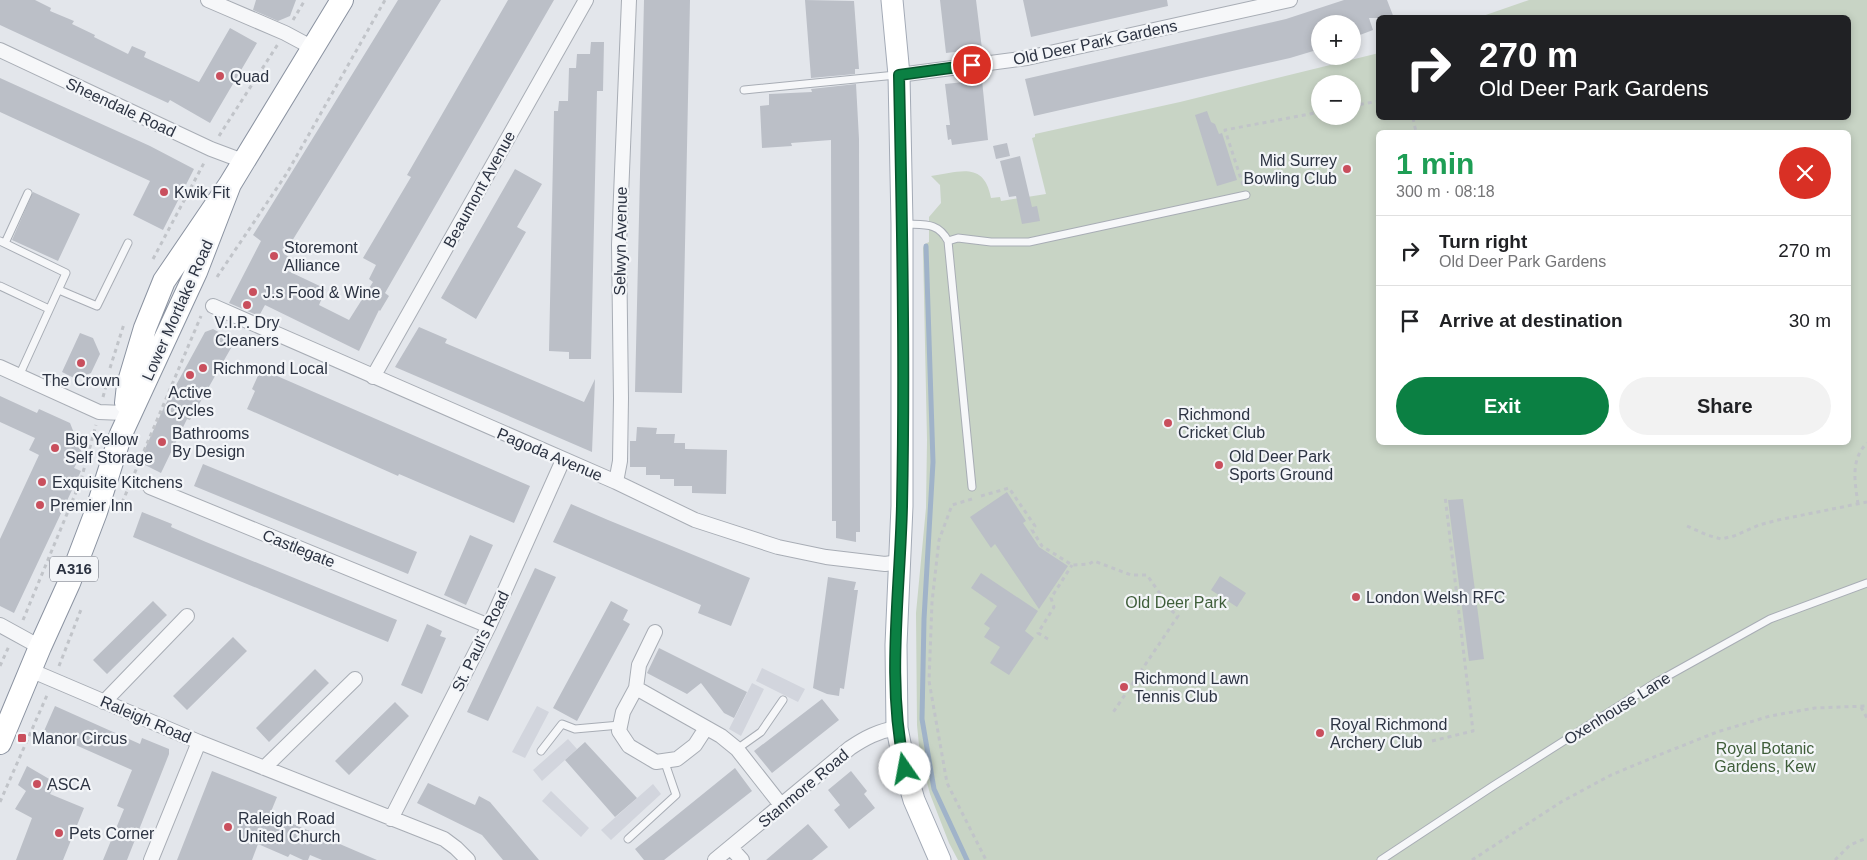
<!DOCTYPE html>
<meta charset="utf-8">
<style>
:root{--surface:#fff;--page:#f2f2f2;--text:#202124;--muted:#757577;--line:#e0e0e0;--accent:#0b8043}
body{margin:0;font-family:Arial,sans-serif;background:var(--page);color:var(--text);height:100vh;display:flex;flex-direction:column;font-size:19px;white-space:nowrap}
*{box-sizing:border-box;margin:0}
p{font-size:16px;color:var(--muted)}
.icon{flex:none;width:28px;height:28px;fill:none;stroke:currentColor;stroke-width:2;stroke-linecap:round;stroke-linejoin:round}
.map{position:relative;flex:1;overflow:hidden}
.drawer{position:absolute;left:1376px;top:130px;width:475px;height:315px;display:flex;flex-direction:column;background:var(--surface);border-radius:8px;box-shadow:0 2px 8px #0003}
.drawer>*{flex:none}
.top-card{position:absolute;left:1376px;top:15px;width:475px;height:105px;border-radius:8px;box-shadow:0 2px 8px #0003;background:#202124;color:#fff;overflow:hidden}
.controls{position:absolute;left:1311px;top:15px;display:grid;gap:10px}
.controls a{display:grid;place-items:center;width:50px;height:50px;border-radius:50%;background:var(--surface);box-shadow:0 2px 8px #0003;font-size:25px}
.pin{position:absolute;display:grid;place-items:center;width:42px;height:42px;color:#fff;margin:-21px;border:2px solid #fff;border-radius:50%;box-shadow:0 1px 5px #0007}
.me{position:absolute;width:55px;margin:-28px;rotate:348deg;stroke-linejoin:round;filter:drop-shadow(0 0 4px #0008)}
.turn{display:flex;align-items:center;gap:18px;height:105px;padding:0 20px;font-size:22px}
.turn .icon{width:65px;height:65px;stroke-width:2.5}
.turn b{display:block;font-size:35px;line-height:42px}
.round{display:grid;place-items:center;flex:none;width:52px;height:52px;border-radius:26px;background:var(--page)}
.overview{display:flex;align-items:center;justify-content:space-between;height:85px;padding:0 20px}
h1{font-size:30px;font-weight:600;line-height:38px;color:#1e9e55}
.button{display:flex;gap:10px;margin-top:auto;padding:10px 20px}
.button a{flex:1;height:58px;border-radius:30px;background:var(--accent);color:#fff;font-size:20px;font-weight:600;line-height:58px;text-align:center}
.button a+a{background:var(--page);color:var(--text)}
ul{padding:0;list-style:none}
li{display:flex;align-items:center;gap:15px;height:70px;padding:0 20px;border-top:1px solid var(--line)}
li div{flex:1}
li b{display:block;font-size:19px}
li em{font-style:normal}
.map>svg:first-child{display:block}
.built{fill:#d2d5dd}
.green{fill:#c8d4c5;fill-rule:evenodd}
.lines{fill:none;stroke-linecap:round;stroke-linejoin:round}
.stream{stroke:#a0b3c9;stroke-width:5}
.building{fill:#bbbfc7}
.service-casing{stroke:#a8adb5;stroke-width:9}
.minor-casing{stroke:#a8adb5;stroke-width:16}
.primary-casing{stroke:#a3aab6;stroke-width:23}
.trunk-casing{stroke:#8b93a1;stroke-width:24}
.path{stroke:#c1c4c9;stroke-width:3;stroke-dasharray:4 4;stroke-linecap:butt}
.service{stroke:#f6f7f9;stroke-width:7}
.minor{stroke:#f6f7f9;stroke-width:14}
.primary{stroke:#fff;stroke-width:21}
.trunk{stroke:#fff;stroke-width:22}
.route-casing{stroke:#07532c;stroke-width:12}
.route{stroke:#0b8043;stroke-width:9}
.poi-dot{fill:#c94f5d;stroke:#f3f5f8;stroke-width:2}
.labels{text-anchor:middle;stroke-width:4.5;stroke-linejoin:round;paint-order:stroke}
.shield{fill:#f3f5f8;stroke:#686d79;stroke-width:1}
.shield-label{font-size:15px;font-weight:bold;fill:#2c3342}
.street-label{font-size:16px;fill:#2c3342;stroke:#f3f5f8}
.poi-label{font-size:16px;fill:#2c3342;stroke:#f3f5f8;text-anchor:start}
.park-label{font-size:16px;fill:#3f5e3a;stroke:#f3f5f8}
</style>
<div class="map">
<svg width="1867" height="860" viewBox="0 0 1867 860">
<rect width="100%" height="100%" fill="#e3e6eb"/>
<!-- built -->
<path class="built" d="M762,668L805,689L798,702L756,681Z
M752,683L764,689L741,736L729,729Z
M537,706L549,712L525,758L512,752Z
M568,739L577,749L542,781L533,770Z
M653,784L661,794L611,840L601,830Z
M551,791L589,828L581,837L542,801Z"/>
<!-- green -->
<path class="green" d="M1529,0H1867V860H958L949,843L930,794L920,756L917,725L916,613L926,508L927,440L923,248L925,244L929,242V217L941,203L940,185L931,176C960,172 984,161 991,198L1000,197L1001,201L1046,194L1032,138L1035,137V134L1180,102L1379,53V118H1849V18L1480,17ZM1320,84H1352V116H1320ZM1379,132H1849V442H1379Z"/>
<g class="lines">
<!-- stream -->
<path class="stream" d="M926,246L933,462L924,619L922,719L934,789L967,860"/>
</g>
<!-- building -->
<path class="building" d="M0,0H35L51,8L50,11L74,21L72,24L95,35L94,37L128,54L132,46L146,52L144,57L199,82L230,28L257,43L210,123L170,100L168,103L0,25Z
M256,0H296L290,16L278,21L253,10Z
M398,0H441L284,254L292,259L286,270L326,289L319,305L349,320L373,282L369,279L376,265L363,258L411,177L407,175L508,0H554L385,293L389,296L380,311L379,310L359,351L265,305L259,316L229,303L261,241L253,235Z
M644,0H690L682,393L635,392Z
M805,0L854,1L859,69H855V74L811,78Z
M940,0H976L982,49L946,53Z
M1023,0H1167L1168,6L1031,37Z
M1344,0H1387L1394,18H1369L1373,30L1352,38V24H1320V49L1290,58L1034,116L1025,79L1286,19Z
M591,42H604L603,91H597L591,359H569V352L549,351L554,111H558L559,101H568L569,68H576L577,54H590Z
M0,78L150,146L194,169L163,230L133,215L150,181L0,112Z
M982,80L988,140L952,145L951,139L948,140L946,125H950L945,84Z
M856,84L859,139L860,532H856V542L836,538V521H832L831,140L791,143L792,146L762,148L760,106L769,105V94L812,92L811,89Z
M1207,111L1211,122L1215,124L1219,134L1222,133L1237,180L1217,186L1195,115Z
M1007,143L1010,156L996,159L993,146Z
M1020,156L1032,207L1037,206L1040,221L1022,224L1016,196L1009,197L1000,161Z
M515,169L542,184L517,227L526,232L476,319L441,298Z
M33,192L80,214L58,261L12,240Z
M419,327L447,339L445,343L584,402L595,379L592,452L395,367Z
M213,329L235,341L190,420L187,419L161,473L139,462L164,407L205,332Z
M80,333L93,338L100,354L91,373L76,379L62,372Z
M261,369L530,486L514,523L399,474L398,476L247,409L255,391L252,389Z
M0,396L37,413L39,409L70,423L82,453L74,468L81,471L14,613L0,606V539L39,455L29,450L35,438L0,422Z
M637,427L657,428L656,434H675L674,443H685V449L727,450L726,494L692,493V486H674V479H660V475H646V467H630V441H636Z
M203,464L417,552L408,574L194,486Z
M1007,492L1026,521L1023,523L1039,547L1068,566L1039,609L995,544L991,548L970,517Z
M1463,499L1484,659L1469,661L1448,500Z
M571,504L608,520L750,578L731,626L698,613L701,605L553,542Z
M142,512L172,524L171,527L206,542L397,620L388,642L133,537Z
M470,535L493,545L466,605L444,595Z
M535,568L556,577L488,721L467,712Z
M981,573L1038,611L1025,631L1034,638L1009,675L990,663L1000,647L984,637L990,628L984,624L997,606L971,588Z
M1220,576L1246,593L1237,607L1211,590Z
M828,577L856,582L854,590H858L844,689L840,688L839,696L827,694L813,688Z
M153,601L167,615L107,674L93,660Z
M611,601L628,610L623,620L630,624L577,721L553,708Z
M427,624L442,631L440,636L446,638L422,694L401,685Z
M233,637L247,651L187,710L173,696Z
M659,648L747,692L734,718L724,713L701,683L687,694L647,673Z
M315,669L329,683L269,742L256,728Z
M822,699L839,720L772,773L754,751Z
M395,702L409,716L349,775L335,761Z
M55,706L140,744L142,738L169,749V754L127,860H103L124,809L117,806L132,770L44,731Z
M585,742L637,798L615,817L565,760Z
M27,766L56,783L50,794L84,808L63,860H16L32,818L15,809L26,791L18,785Z
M735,768L752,791L664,860H644L635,849Z
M212,771L277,797L270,814L377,860H322L310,855L308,860H303L290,854L288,857L258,844L252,860H177Z
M851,771L867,791L864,794L875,808L849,829L834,810L840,805L828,790Z
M428,783L475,805L479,796L490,802L539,860H503L482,835L417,803Z
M808,824L828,847L812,860H766Z"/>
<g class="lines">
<!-- service casing -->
<g class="service-casing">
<path id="service" d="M744,90L896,75
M905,224C925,225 938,222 948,241L972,487
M0,241L66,273L19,376
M948,241L958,238L991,242H1029L1246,195
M5,243L28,193
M0,286L49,309
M59,290L97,306L128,243
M737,749L761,732L783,700
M541,751L562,724L575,729L620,725
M628,839L676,795L664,760
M1381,860L1493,786L1655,683L1770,619L1867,583"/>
</g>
<!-- minor casing -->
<g class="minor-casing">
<path id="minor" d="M208,0L285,33L313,48
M0,50L211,149L243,161
M899,75L1027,58L1290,0
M213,306L616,482L695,520L778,547L826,557L885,564L899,562
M0,367L99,412L124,413
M373,377L586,0
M616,482L620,461L621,398L619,245L629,0
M150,487L489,626
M0,625L40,647
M655,632L639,665L636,688L623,712L619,731L629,746L656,762L677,759L695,745L706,728
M30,670L199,742L151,860
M636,688L721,736L737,749L781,805
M104,702L187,616
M199,742L444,839L456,848L468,860
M264,768L355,679
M391,819L489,626L563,460
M731,848L742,860
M715,860L850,748C865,738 878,731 897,728"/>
</g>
<!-- primary casing -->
<g class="primary-casing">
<path id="primary" d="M892,0L899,75L902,224V506L896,645L897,728L905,769L914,800L940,860"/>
</g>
<!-- trunk casing -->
<g class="trunk-casing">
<path id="trunk" d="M126,403L128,385L145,328L164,281L230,184L342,0
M0,743L40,647L69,583L96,512L121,434L196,272L230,184"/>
</g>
<!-- path -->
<path class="path" d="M293,20L305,0
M1352,106L1379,101
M1413,118L1416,132
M219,136L278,44
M1243,185L1225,130L1320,112
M153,259L205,161
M217,277L287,173L385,0
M110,368L124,324
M103,397L108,379
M981,496L1009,488L1035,526L1032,530L1042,546L1072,565L1089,564L1094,561L1131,575H1147L1172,611L1178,616L1112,714
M972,499L952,505L939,540L932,602L929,681L947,783L986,860
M1858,504C1855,482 1850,460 1867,443
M119,510L201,316
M1687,526L1707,535L1721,539L1734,536L1759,525L1778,520L1867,502
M23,620L81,480L96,425
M1048,639L1038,633L1054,607L1051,598L1072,565
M0,666L9,646
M59,666L82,607
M1861,707L1867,718
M1432,741L1473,731L1445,496
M0,802L48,693
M1472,860L1561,802L1611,775L1659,755L1717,732L1770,716L1815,708L1867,706
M1835,860L1850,845L1867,838"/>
<!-- service -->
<use href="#service" class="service"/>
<!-- minor -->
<use href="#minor" class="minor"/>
<!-- primary -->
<use href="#primary" class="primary"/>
<!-- trunk -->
<use href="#trunk" class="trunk"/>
</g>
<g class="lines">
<!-- route casing -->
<g class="route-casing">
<path id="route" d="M905,769C886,683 900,593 902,506C905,362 902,218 899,75L972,65"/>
</g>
<!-- route -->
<use href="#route" class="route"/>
</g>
<!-- markers -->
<g class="poi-dot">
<circle cx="220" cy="76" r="5"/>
<circle cx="1347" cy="169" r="5"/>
<circle cx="164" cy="192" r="5"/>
<circle cx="274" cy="256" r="5"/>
<circle cx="253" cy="292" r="5"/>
<circle cx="247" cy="305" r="5"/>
<circle cx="81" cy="363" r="5"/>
<circle cx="203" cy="368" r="5"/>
<circle cx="190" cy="375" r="5"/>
<circle cx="1168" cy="423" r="5"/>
<circle cx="162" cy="442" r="5"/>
<circle cx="55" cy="448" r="5"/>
<circle cx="1219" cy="465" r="5"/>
<circle cx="42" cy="482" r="5"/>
<circle cx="40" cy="505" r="5"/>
<circle cx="1356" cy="597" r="5"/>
<circle cx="1124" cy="687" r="5"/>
<circle cx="1320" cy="733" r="5"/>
<rect x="17" y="733" width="10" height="10" rx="2.5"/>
<circle cx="37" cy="784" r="5"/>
<circle cx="228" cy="827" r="5"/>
<circle cx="59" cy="833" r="5"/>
</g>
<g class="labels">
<!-- shield labels -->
<rect class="shield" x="50" y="556.5" width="48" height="25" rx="4"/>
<g class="shield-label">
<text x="74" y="574">A316</text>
</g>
<!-- street labels -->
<g class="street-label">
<text transform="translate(1095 42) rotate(-12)" y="6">Old Deer Park Gardens</text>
<text transform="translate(121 107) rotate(25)" y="6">Sheendale Road</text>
<text transform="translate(479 189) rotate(-61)" y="6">Beaumont Avenue</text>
<text transform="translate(620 241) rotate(-89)" y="6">Selwyn Avenue</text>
<text transform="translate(177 310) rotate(-66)" y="6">Lower Mortlake Road</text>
<text transform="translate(550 454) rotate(23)" y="6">Pagoda Avenue</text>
<text transform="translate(299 548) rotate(22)" y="6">Castlegate</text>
<text transform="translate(480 641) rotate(-64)" y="6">St. Paul’s Road</text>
<text transform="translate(1617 708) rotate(-32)" y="6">Oxenhouse Lane</text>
<text transform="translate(146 719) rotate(23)" y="6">Raleigh Road</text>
<text transform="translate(803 788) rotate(-40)" y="6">Stanmore Road</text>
</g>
<!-- poi labels -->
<g class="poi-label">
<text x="230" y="82">Quad</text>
<text x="1337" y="166" text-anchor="end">Mid Surrey<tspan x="1337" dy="18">Bowling Club</tspan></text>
<text x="174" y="198">Kwik Fit</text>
<text x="284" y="253">Storemont<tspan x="284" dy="18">Alliance</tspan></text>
<text x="263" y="298">J.s Food &amp; Wine</text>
<text x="247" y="328" text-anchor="middle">V.I.P. Dry<tspan x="247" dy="18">Cleaners</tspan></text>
<text x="213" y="374">Richmond Local</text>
<text x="81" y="386" text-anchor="middle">The Crown</text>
<text x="190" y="398" text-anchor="middle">Active<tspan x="190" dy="18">Cycles</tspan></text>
<text x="1178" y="420">Richmond<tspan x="1178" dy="18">Cricket Club</tspan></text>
<text x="172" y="439">Bathrooms<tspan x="172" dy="18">By Design</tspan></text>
<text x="65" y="445">Big Yellow<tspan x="65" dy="18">Self Storage</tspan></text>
<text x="1229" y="462">Old Deer Park<tspan x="1229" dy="18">Sports Ground</tspan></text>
<text x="52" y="488">Exquisite Kitchens</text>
<text x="50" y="511">Premier Inn</text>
<text x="1366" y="603">London Welsh RFC</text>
<text x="1134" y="684">Richmond Lawn<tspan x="1134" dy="18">Tennis Club</tspan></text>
<text x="1330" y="730">Royal Richmond<tspan x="1330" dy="18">Archery Club</tspan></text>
<text x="32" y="744">Manor Circus</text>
<text x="47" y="790">ASCA</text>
<text x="238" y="824">Raleigh Road<tspan x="238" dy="18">United Church</tspan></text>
<text x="69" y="839">Pets Corner</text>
</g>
<!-- park labels -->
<g class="park-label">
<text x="1176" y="608">Old Deer Park</text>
<text x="1765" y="754">Royal Botanic<tspan x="1765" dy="18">Gardens, Kew</tspan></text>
</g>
</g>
</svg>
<div class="controls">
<a>+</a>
<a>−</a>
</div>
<div class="pin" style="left:972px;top:65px;background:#d93025"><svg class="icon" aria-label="arrive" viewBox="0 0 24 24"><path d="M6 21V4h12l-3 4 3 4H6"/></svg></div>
<svg class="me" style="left:905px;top:769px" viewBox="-20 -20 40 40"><circle r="19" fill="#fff"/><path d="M0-13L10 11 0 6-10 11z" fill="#0b8043"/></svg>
<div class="top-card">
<div class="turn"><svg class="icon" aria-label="right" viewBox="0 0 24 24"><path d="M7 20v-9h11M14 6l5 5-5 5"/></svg><div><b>270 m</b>Old Deer Park Gardens</div></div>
</div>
<section class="drawer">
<div class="overview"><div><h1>1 min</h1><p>300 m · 08:18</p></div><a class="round" style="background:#d93025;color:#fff"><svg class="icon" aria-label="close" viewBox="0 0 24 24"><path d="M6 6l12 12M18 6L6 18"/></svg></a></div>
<ul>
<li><svg class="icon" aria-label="right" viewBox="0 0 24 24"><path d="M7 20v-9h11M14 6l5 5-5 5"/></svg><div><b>Turn right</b><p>Old Deer Park Gardens</p></div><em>270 m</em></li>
<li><svg class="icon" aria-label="arrive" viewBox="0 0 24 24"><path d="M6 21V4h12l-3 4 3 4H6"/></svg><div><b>Arrive at destination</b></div><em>30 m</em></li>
</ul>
<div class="button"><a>Exit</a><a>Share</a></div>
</section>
</div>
